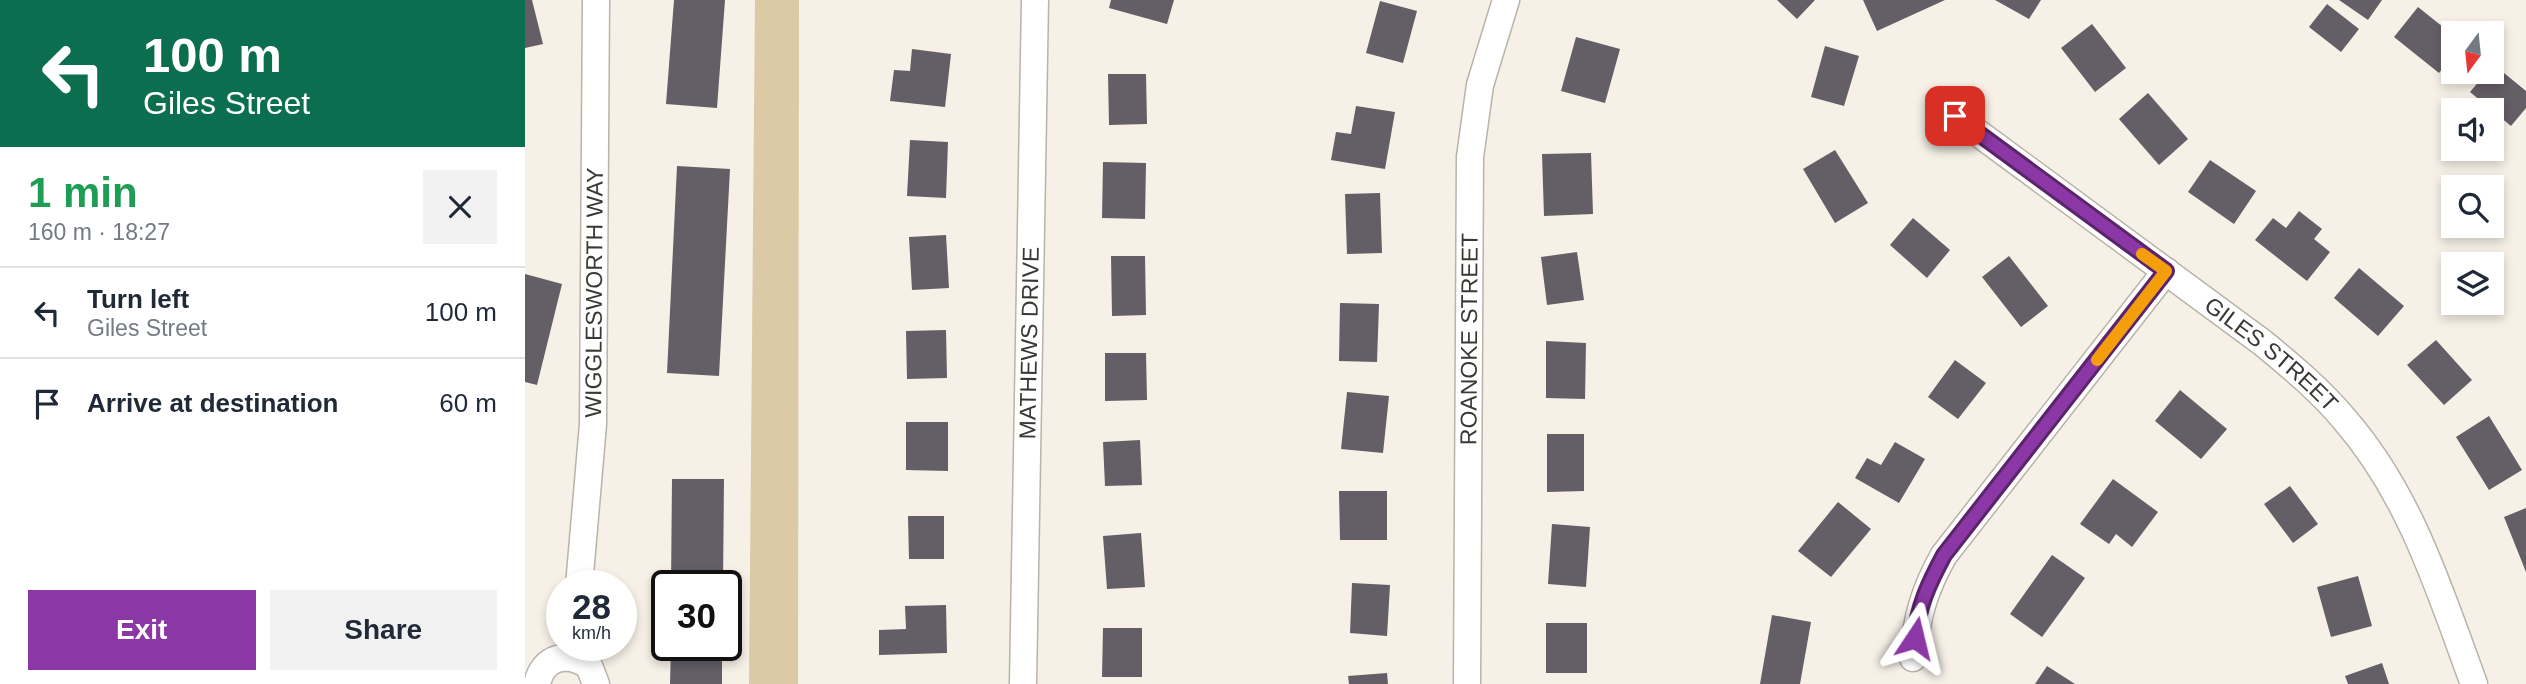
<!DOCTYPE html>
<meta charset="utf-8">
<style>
:root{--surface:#fff;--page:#f2f2f3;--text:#1f2937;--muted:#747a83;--line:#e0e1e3;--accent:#8b37a5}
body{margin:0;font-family:Arial,sans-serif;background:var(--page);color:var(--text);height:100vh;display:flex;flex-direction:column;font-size:26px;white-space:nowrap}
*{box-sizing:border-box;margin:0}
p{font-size:23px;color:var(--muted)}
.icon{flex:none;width:38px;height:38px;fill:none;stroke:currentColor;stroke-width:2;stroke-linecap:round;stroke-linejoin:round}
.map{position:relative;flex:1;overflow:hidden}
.panel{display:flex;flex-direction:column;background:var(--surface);width:525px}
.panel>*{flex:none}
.banner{background:#0b6e4f;color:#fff;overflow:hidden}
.needle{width:46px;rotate:195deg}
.fabs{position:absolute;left:1916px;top:21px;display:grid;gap:14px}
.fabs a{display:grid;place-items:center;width:63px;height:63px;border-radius:0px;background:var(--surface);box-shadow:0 4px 10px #0003;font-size:35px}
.speed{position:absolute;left:21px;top:570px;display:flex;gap:14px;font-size:35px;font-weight:700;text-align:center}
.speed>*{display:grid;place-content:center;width:91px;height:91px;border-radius:50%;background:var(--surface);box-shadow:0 4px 10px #0003;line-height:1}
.speed small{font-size:18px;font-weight:400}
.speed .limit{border:4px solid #111;border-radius:10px;background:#fff;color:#111}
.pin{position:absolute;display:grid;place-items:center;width:60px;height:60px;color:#fff;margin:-30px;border-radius:14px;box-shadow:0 4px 10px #0006}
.me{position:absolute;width:77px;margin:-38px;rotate:10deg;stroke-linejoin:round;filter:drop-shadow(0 0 5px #0008)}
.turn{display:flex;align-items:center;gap:24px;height:147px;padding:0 28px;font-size:32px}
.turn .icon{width:91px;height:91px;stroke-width:2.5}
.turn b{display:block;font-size:49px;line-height:60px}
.round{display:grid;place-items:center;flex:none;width:74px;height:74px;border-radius:0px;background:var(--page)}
.headline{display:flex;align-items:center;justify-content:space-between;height:119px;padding:0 28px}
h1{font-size:42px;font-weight:800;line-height:52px;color:#1e9e55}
.button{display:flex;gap:14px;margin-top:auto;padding:14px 28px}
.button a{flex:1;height:80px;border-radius:0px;background:var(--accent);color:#fff;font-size:28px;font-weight:800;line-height:80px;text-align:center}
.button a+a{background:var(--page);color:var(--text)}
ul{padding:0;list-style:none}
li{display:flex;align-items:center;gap:21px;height:91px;padding:0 28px;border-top:2px solid var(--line)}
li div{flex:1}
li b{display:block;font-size:26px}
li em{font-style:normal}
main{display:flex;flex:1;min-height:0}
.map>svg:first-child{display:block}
.green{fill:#dcc9a6}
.building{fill:#645e66}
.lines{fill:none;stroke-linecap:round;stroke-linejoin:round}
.minor-casing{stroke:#b9b3a9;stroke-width:29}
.minor{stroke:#fff;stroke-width:26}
.route-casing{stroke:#5a246b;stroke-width:18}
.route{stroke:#8b37a5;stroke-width:12}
.slow{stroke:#f59e0b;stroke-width:12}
.labels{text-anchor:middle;stroke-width:7;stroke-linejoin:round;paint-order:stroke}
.street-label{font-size:23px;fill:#3a3834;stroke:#fefefe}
</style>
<main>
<section class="panel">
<div class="banner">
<div class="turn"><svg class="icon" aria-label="left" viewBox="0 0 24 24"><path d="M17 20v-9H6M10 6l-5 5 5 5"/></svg><div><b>100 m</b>Giles Street</div></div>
</div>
<div class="headline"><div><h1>1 min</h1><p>160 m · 18:27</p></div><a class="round"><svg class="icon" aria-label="close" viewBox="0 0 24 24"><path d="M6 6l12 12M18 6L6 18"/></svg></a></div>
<ul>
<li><svg class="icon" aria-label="left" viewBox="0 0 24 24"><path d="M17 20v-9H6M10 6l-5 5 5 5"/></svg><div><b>Turn left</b><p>Giles Street</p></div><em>100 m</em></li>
<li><svg class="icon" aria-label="arrive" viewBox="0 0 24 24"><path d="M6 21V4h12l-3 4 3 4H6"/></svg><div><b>Arrive at destination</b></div><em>60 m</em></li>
</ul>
<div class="button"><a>Exit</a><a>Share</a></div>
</section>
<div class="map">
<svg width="2001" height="684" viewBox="0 0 2001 684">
<rect width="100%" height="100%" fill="#f6f0e6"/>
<!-- green -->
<path class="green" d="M230,0H274L273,684H224Z"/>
<!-- building -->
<path class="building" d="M0,0H7L18,44L0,48Z
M149,0H200L192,108L141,104Z
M586,0H649L642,24L584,8Z
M1252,0H1290L1272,19Z
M1338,0H1420L1352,31Z
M1470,0H1516L1504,19Z
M1814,0H1857L1843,20Z
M855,1L892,11L878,63L841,53Z
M1802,4L1834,29L1816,52L1784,27Z
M1893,7L1928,35V55L1914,73L1869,37Z
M1567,24L1601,68L1570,92L1536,48Z
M1051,37L1095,49L1080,103L1036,91Z
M1300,46L1334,56L1319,106L1286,97Z
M387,49L426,54L420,107L365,101L369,70L385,71Z
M1968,64L2001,91V108L1986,126L1945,92L1962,72H1967Z
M583,74H621L622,124L584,125Z
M1623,93L1663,139L1634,165L1594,119Z
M831,106L870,112L860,169L806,160L811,132L826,134Z
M385,140L423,142L421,198L382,196Z
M1310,150L1343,203L1310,223L1278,169Z
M1066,153L1068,214L1019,216L1017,154Z
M1685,160L1731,191L1709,224L1663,192Z
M578,162L621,163L620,219L577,218Z
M152,166L205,169L194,376L142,373Z
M855,193L857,253L822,254L820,194Z
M1774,211L1797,229L1789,239L1805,252L1782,281L1730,240L1748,218L1761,228Z
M1388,218L1425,250L1402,278L1365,245Z
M421,235L424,288L387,290L384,237Z
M1052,252L1059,300L1022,305L1016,257Z
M586,256H620L621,315L587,316Z
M1484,256L1523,306L1496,327L1457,277Z
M1834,268L1879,306L1853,336L1809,298Z
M0,274L37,284L12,385L0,382Z
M815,303L854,304L852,362L814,361Z
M421,330L422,378L382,379L381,331Z
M1911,340L1947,380L1919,405L1882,365Z
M1021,341L1061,343L1060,399L1021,398Z
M580,353H621L622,400L580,401Z
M1430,360L1461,383L1433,419L1403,397Z
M1655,390L1702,429L1676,459L1630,421Z
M822,392L864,396L858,453L816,449Z
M1964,416L1997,470L1964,490L1931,437Z
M381,422H423V471L381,470Z
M1022,434H1059V491L1022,492Z
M615,440L617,485L580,486L578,442Z
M1370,442L1400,459L1374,503L1330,478L1342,458L1356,465Z
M147,479H199L198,586H146Z
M1588,479L1633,512L1607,547L1591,534L1584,544L1555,524Z
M1765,486L1793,524L1768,543L1739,504Z
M814,491H862V540H815Z
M1313,502L1346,529L1306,577L1273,551Z
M2001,508V572L1979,517Z
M383,516H419V559H384Z
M1027,524L1065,527L1061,587L1023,584Z
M616,533L620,587L582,589L578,536Z
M1527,555L1560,578L1517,637L1485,614Z
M1833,576L1847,626L1806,637L1792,587Z
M827,583L865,585L862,636L825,633Z
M421,605L422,653L354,655V630L381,629L380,606Z
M1247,615L1286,622L1275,684H1235Z
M1021,623H1062V673H1021Z
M578,628H617V677H577Z
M146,646H197V684H145Z
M1857,663L1864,684H1823L1820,676Z
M1522,666L1550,684H1510Z
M862,673L863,684H824L823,676Z"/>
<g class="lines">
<!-- minor casing -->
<g class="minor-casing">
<g id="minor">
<path id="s1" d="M1430,116L1738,343C1767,367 1796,391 1820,420C1886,496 1915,592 1949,684"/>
<path id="s2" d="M54,586L68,424L71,0"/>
<path d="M1388,658C1391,619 1399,590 1419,555L1641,271"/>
<path d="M12,684C18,656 43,651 64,666L71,684"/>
<path id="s3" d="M498,684L510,0"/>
<path id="s4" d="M942,684L945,157L955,85L981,0"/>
</g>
</g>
<!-- minor -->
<use href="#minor" class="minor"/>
</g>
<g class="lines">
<!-- route casing -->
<g class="route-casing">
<path id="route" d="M1390,638C1393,606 1404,583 1419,555L1641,271L1430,116"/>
</g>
<!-- route -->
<use href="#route" class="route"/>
<!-- slow -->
<path class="slow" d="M1572,360L1641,271L1617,254"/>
</g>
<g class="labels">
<!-- street labels -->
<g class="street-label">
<text dy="8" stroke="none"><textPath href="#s2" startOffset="294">WIGGLESWORTH WAY</textPath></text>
<text dy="8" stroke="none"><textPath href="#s4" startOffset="345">ROANOKE STREET</textPath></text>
<text dy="8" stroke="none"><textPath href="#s3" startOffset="341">MATHEWS DRIVE</textPath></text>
<text dy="8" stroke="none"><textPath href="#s1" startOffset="396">GILES STREET</textPath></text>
</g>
</g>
</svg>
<div class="fabs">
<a><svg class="needle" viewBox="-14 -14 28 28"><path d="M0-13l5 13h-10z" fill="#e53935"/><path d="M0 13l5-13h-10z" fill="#747a83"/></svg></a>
<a><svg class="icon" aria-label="sound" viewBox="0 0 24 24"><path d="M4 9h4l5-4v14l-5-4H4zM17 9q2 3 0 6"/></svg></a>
<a><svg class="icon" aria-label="search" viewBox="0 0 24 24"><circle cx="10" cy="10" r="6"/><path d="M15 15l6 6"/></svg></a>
<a><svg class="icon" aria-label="layers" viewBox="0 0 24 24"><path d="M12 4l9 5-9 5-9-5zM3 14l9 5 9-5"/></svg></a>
</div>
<div class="speed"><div>28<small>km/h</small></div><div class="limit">30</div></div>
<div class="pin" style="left:1430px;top:116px;background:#d93025"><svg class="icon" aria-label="arrive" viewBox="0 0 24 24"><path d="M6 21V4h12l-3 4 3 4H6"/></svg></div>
<svg class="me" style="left:1390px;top:638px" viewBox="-20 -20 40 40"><path d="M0-17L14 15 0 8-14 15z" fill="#8b37a5" stroke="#fff" stroke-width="4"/></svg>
</div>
</main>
